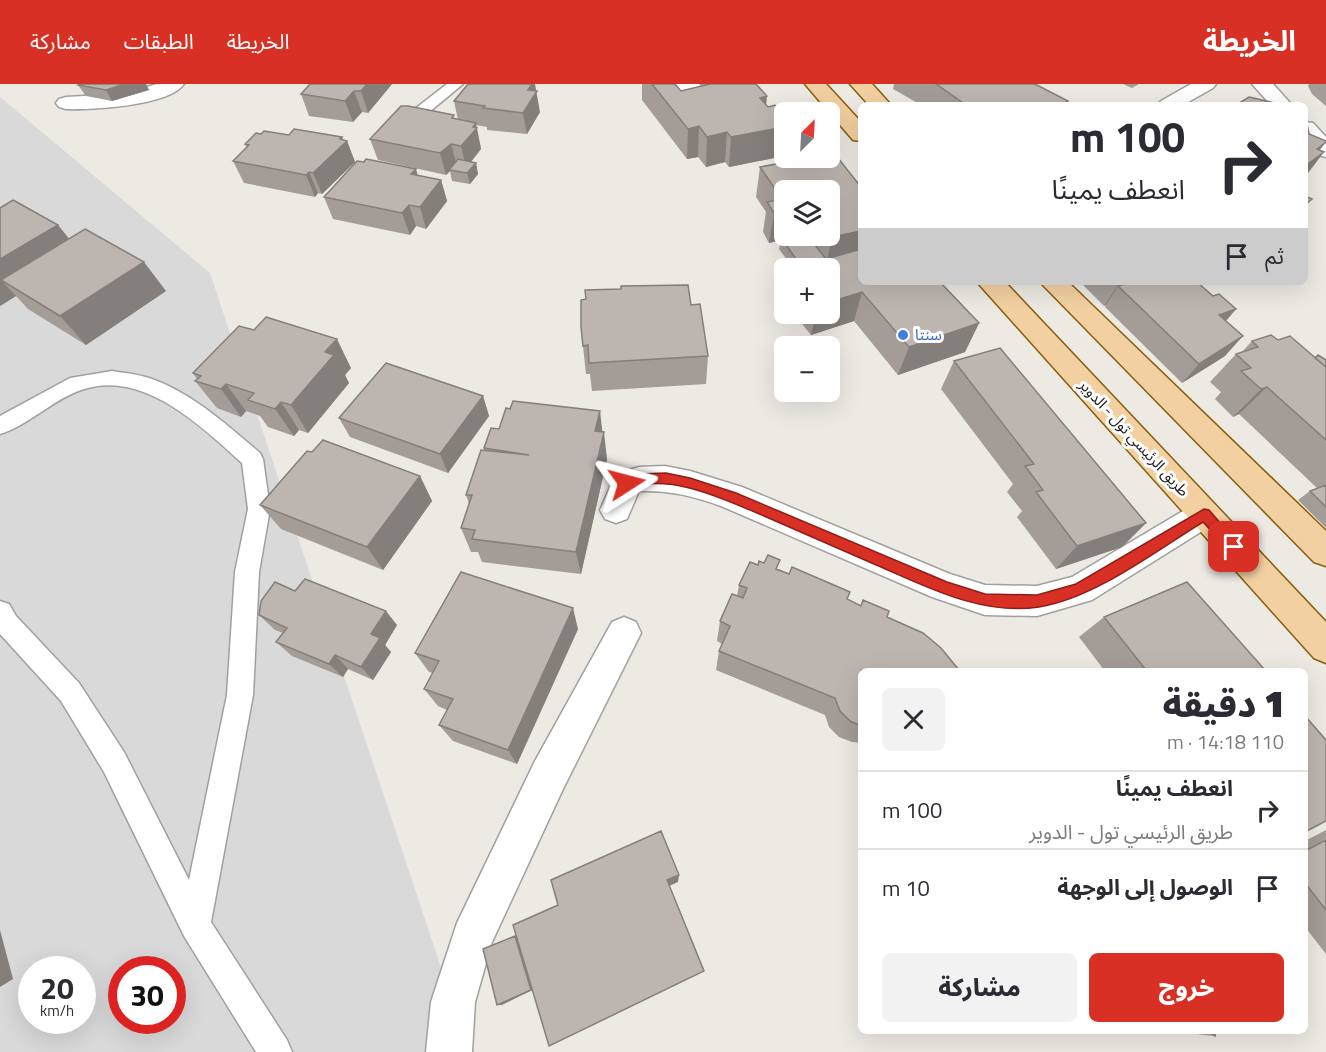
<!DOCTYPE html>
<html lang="ar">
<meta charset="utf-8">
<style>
:root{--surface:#fff;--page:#f2f2f3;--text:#2b2b33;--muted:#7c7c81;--line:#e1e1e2;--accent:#d93025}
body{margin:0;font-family:"Titillium Web","Noto Sans Arabic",sans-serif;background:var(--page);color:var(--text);direction:rtl;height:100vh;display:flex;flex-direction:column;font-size:22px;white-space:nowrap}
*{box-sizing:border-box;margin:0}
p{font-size:20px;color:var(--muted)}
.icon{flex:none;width:33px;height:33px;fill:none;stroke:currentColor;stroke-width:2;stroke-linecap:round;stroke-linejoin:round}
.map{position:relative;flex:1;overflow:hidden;direction:ltr}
.drawer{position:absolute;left:858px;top:584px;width:450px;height:366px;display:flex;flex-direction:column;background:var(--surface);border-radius:9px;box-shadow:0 6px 24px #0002;direction:rtl}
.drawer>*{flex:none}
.guide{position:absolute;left:858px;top:18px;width:450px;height:183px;border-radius:9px;box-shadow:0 6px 24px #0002;direction:rtl;background:#fff;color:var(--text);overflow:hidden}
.needle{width:39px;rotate:24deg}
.buttons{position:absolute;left:774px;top:18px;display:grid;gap:12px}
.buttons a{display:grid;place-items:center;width:66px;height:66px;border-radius:9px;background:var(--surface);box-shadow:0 6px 24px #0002;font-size:30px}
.speed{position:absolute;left:18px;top:872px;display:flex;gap:12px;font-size:30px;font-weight:700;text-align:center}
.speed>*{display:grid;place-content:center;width:78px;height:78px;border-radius:50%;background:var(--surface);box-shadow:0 6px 24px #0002;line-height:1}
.speed small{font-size:15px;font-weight:400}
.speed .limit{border:9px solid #d22;background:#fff;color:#111}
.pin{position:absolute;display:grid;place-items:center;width:51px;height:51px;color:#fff;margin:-26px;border-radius:12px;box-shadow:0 3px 9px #0006}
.me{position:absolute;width:66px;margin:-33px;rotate:81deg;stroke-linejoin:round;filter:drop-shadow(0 0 4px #0008)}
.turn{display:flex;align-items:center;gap:21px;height:126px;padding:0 24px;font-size:27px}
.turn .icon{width:78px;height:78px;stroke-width:2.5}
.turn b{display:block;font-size:42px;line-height:51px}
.then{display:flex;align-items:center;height:57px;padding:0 24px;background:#0003;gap:12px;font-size:22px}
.round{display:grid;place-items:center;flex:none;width:63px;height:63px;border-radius:9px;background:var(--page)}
.overview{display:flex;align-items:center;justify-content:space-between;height:102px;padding:0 24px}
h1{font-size:36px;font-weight:800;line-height:45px}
.primary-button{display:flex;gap:12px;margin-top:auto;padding:12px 24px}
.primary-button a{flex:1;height:69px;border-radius:9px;background:var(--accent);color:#fff;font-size:24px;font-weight:800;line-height:69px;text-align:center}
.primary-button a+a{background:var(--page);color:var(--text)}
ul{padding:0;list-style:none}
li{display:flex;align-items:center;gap:18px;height:78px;padding:0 24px;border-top:2px solid var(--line)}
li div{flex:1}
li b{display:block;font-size:22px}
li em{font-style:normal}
header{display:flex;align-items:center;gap:36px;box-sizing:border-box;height:84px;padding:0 30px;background:var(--accent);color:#fff}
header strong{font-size:28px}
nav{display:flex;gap:33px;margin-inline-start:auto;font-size:21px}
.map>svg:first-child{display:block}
.residential{fill:#dad9d9;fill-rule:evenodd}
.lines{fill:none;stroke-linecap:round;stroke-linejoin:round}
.lane-casing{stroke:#a0a0a0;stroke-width:3}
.street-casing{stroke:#a0a0a0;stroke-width:3}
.primary-casing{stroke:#885f0c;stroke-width:3}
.lane{fill:#fff;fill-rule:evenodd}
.street{fill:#fff;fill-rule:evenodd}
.primary{fill:#f3d0a1;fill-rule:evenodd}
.wall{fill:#a39c97;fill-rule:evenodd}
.shaded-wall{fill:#847f7b}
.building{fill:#bdb5b0;stroke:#847f7b;stroke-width:1.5}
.route{fill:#d93025;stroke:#8d1f18;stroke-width:1.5}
.shop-dot{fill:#3f7fe0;stroke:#fff;stroke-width:2}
.labels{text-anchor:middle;stroke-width:6;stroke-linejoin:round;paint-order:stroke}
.shop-label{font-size:15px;fill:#366cbe;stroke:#fff;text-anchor:start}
.street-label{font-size:15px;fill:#1c1c1c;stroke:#fff}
</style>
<header>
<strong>الخريطة</strong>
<nav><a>الخريطة</a><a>الطبقات</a><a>مشاركة</a></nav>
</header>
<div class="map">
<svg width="1326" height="968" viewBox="0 0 1326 968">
<rect width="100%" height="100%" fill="#ede9e3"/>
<!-- residential -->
<path class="residential" d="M0,13L210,189L469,968H0ZM32,885H82V936H32ZM122,885H172V936H122Z"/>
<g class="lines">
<!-- lane casing -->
<g class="lane-casing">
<path id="lane" d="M447,0H463L405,48H393L391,45L393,42Z
M112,287C124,289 137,290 149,294C191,308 226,340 260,369L263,375L270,425L259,488L253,611L211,838L287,956L292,968H256L184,852L104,688L61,617L0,550V517L9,520L16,532L79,599L124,668L189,796L227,611L235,488L248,425L242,379C201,342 142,284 81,306C52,316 29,341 0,350V332L70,294Z"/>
</g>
<!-- street casing -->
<g class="street-casing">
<path id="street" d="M157,0H184C169,22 91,26 66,25L59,23L56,19L59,15L66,13L122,10Z
M666,0H744L741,4C718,10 692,10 669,4Z
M1191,0H1216L1213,4L1183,21H1158L1161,17Z
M1252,0H1273L1292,21H1271Z
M1305,38L1313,39L1326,53V73L1318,71L1305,57Z
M665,382L690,387L742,403L950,490L985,501L1037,502L1072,493L1193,421L1204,417L1215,421L1220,430L1215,439L1092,516L1037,532L985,531L932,513L721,422C693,412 669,406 639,407L627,435L616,439L605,435L600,426L616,390L639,383Z
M624,533L636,538L641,549L563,705L492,858L475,918L472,968H426L431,918L457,839L535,677L612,538Z"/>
</g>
<!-- primary casing -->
<g class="primary-casing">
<path id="primary" d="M805,0H826L861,38V57L853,56Z
M850,0H872L891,21H869Z
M977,198H1005L1326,538V579L1314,574Z
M1040,198H1068L1326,447V482L1314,478Z"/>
</g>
<!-- lane -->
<use href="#lane" class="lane"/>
<!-- street -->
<use href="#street" class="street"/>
<!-- primary -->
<use href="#primary" class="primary"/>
</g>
<!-- wall -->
<path class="wall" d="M80,0H146L149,6L112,17L86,12L78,1Z
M392,0L368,29L362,28L353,38L309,32L301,10Z
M642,0H675L681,7L701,2L699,0H756L766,21L784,35V72L729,83L725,78L706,83L698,73L687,75L642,16Z
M894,0H1035L1068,17L1066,21H921L893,5Z
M1123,0H1139L1132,4Z
M1309,0H1326V22L1312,10L1308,2Z
M454,17L540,28L527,50L487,46V43L476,41L481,65L471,78L476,79L478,90L470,100L452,97L450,87L446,91L378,76L370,55L455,35L458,36Z
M289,51L342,53L343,56L347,57L355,78L322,110L318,109L315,113L244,99L233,77L247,64L245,60Z
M830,69H834L861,103V198H940L979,239L965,268L898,291L854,237L811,251L794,230H830V184H793L779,165L781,156L769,159L763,148L766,128L756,113L760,83L809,74H830ZM784,106H830V152H784Z
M418,92L441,96L447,117L426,145L416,142L410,151L333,135L324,113Z
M0,124L58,141L69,155L166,207L86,261L28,225L16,212L0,222Z
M1080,198H1197L1213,212L1236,225L1226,237L1225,272L1182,299L1105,223L1106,221L1104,222Z
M691,221L708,272L706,300L592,307L590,290H586L583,262Z
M1278,256L1315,274L1326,276V444L1298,416L1310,407L1317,404L1239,330L1233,333L1215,315L1221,308L1210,298L1236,270L1242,268L1252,257Z
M954,277L1146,439L1122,463L1056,485L1017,433L1022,427L1007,408L1013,400L941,305Z
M351,284L345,291L349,299L308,349L299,346L294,352L268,343L260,332L246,327L241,333L217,324L195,297L197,295L193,289Z
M483,312L489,332L448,389L350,353L339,334Z
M499,345L602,348L607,375L581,490L482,478L478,468H471L461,444L469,420L466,411L484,366V364Z
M312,368L420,392L432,417L383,486L281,445L260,421Z
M764,479L847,515L861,586V659L852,658L839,653L829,643L825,631L716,586L719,567L722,560L717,557L720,537L737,512L739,501L758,481Z
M295,507L397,541L385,561L391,568L373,596L348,585L343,593L292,572L276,558L283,549L275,546L259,531Z
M1104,533L1265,586H1104L1079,553Z
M578,545L517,680L453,657L439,641L447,626L438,622L424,605L433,589L429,588L415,569Z
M1326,746V870L1305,843V757Z
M1173,946H1216L1215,952L1176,948Z"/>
<!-- shaded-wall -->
<path class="shaded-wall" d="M125,0H146L149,6L112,17L106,6Z
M367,0H392L368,29L361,7Z
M532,0H535L540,28L527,50L523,29L528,6Z
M354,7L362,28L353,38L345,17Z
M767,12L764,43L760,14Z
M476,39L481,65L466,84L461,62Z
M699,42L698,73L687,75L688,45Z
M784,43V72L729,83L731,53Z
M727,48L725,78L706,83L707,53Z
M342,53L344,60L347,57L355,78L322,110L313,89Z
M1326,58L1311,77L1324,68L1305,93V80L1317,65Z
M451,60L457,82L449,86L450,87L446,91L440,69Z
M476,79L478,90L470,100L467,89Z
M416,85L422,107L411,90Z
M309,88L318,109L315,113L306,91Z
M441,96L447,117L426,145L420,123Z
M409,121L416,142L410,151L402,129Z
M784,127V152H804L781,154V156L769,159L774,129Z
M58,141L82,171L1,196L16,212L0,222V175Z
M861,147V175L827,177L832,153Z
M144,178L166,207L86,261L60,232Z
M1127,198H1160L1118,202L1106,221L1104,222L1118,201Z
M862,208L854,237L811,251L816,230H830V218Z
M1236,225L1218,246L1219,231Z
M979,239L965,268L898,291L909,263Z
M1243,252L1225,272L1182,299L1199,280Z
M337,255L351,284L345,291L349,299L308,349L291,321L325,268Z
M226,300L246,327L241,333L221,305Z
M1267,303L1239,330L1233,333L1261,305Z
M483,312L489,332L448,389L440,370Z
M281,318L299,346L294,352L275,325Z
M600,327L603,353L604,348L607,375L581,490L576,468L595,347Z
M420,392L432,417L383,486L367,463Z
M1146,439L1122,463L1056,485L1077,462Z
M573,524L578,545L517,680L508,666Z
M386,527L397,541L385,561L391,568L373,596L361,583L371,550Z
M335,571L348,585L343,593L329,580Z
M679,791L678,798L667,803V796Z
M0,846L13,895L0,903Z
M534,905L502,921H497L531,906Z"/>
<!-- building -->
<path class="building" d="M80,0H125L106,6L78,1Z
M310,0H367L361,7H354L345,17L301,10Z
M468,0H532L528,6L537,7L523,29L483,24L485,22L454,17Z
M652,0H675L681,7L710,0H756L767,12L760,14L768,23L775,21L784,35V43L731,53L727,48L707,53L699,42L688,45Z
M936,0H1035L1068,17L1061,21H966Z
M1249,13L1279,20L1282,21H1236Z
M401,22H408L454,31L452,34L476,39L473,43L477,44L461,62L451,60L440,69L370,55Z
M1305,38L1307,40L1309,50L1326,57V58L1317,65L1324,68L1305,82Z
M294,45L342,53L340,55L347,57L313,89L309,88L306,91L233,77L249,61L245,60L256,49L261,50L264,47L289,51Z
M830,69H834L861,103V147L832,153L830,150V106H784V127L774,129L767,118L782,115L760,83L809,74H830Z
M366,75L416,85L411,90L441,96L420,123L409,121L402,129L324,113L357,77L364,78Z
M458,75L476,79L467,89L449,86Z
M1305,112L1312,115L1305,121Z
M13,116L58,141L0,175V124Z
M85,145L144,178L60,232L1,196Z
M793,152H808L826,175L802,183L781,154Z
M861,165V198H940L979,239L909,263L862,208L830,218V184H795Z
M1114,198H1127L1118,201Z
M1133,198H1197L1213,212L1219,210L1236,225L1219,231L1243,252L1199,280L1118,202Z
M688,201L691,221L700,220L708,272L589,279L588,261L583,262L581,243V216L586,215L585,206L621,205V202Z
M266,233L337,255L325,268L334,271L291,321L281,318L275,325L248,316L254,309L226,300L221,305L195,297L201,292L193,289L239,242L254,246Z
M1271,251L1278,256L1290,252L1326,283V356L1267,303L1261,305L1241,287L1251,284L1236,270L1258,263L1252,257Z
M1000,264L1146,439L1077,462L1036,408L1043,406L1025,382L1034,380L954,277Z
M1318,271L1326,276V283L1315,274Z
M386,279L483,312L440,370L339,334Z
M513,317L600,327L595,347L604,348L576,468L472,455L475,446L461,444L472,411H466L481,366L529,371L484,364L491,344L499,345L506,324L510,325Z
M323,356L420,392L367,463L260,421L307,367L312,368Z
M1326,401V423L1310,407Z
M768,471L780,476L776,485L789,490L792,483L850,508L847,515L861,522L863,516L889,527L887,533L923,549L941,564L959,586H861V642L850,637L840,627L835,614L719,567L730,542L720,537L732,510L743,514L747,504L739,501L750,478L758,481L759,477L764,479Z
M461,488L573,524L508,666L439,641L453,615L424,605L439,577L415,569Z
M305,495L386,527L371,550L380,554L361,583L335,571L329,580L276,558L287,544L259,531L261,517L275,498L295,507Z
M1187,498L1265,586H1146L1104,533Z
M1305,632L1326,656V737L1305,748Z
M661,747L679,791L667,796L704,887L549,962L513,841L558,821L551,796Z
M1326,756V826L1305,799V767Z
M515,852L531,906L497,921L483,865Z
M1206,946H1216L1215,952Z"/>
<!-- route -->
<path class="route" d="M666,389L690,394L736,409L947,498L985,510L1037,511L1076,500L1204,425L1209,426L1241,463L1239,467H1230L1203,438C1154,468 1095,514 1039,523C981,532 925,502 874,480C835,463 796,446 757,429C717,412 670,390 627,404L620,399L622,396L639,390Z"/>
<!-- markers -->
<circle class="shop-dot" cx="903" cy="251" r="6"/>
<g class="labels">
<!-- shop labels -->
<g class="shop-label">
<text x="915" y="256">سنتا</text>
</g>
<!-- street labels -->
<g class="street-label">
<text transform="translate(1134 354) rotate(47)" y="5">طريق الرئيسي تول - الدوير</text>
</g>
</g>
</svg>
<div class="buttons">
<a><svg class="needle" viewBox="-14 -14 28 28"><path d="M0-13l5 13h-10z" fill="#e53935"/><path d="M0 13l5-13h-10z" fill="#7c7c81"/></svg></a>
<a><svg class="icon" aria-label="layers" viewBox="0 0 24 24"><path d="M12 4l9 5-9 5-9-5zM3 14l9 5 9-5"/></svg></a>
<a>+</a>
<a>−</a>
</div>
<div class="speed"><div>20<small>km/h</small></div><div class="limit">30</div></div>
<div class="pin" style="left:1234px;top:463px;background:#d93025"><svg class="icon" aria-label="arrive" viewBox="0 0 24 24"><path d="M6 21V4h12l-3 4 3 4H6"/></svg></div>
<svg class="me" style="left:627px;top:399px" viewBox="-20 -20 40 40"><path d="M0-17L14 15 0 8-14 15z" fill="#d93025" stroke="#fff" stroke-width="4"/></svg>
<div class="guide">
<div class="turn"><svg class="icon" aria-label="right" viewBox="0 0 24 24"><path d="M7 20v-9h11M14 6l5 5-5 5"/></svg><div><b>100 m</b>انعطف يمينًا</div></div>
<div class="then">ثم<svg class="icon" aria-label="arrive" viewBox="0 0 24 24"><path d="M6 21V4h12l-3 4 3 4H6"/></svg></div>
</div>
<section class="drawer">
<div class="overview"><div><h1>1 دقيقة</h1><p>110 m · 14:18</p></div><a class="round"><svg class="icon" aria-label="close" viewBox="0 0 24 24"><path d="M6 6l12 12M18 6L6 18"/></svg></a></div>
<ul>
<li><svg class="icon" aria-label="right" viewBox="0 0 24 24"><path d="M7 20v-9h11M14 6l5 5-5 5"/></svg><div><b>انعطف يمينًا</b><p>طريق الرئيسي تول - الدوير</p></div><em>100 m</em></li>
<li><svg class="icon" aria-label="arrive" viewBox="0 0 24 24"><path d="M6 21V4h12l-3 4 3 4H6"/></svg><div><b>الوصول إلى الوجهة</b></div><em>10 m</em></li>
</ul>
<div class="primary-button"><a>خروج</a><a>مشاركة</a></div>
</section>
</div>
